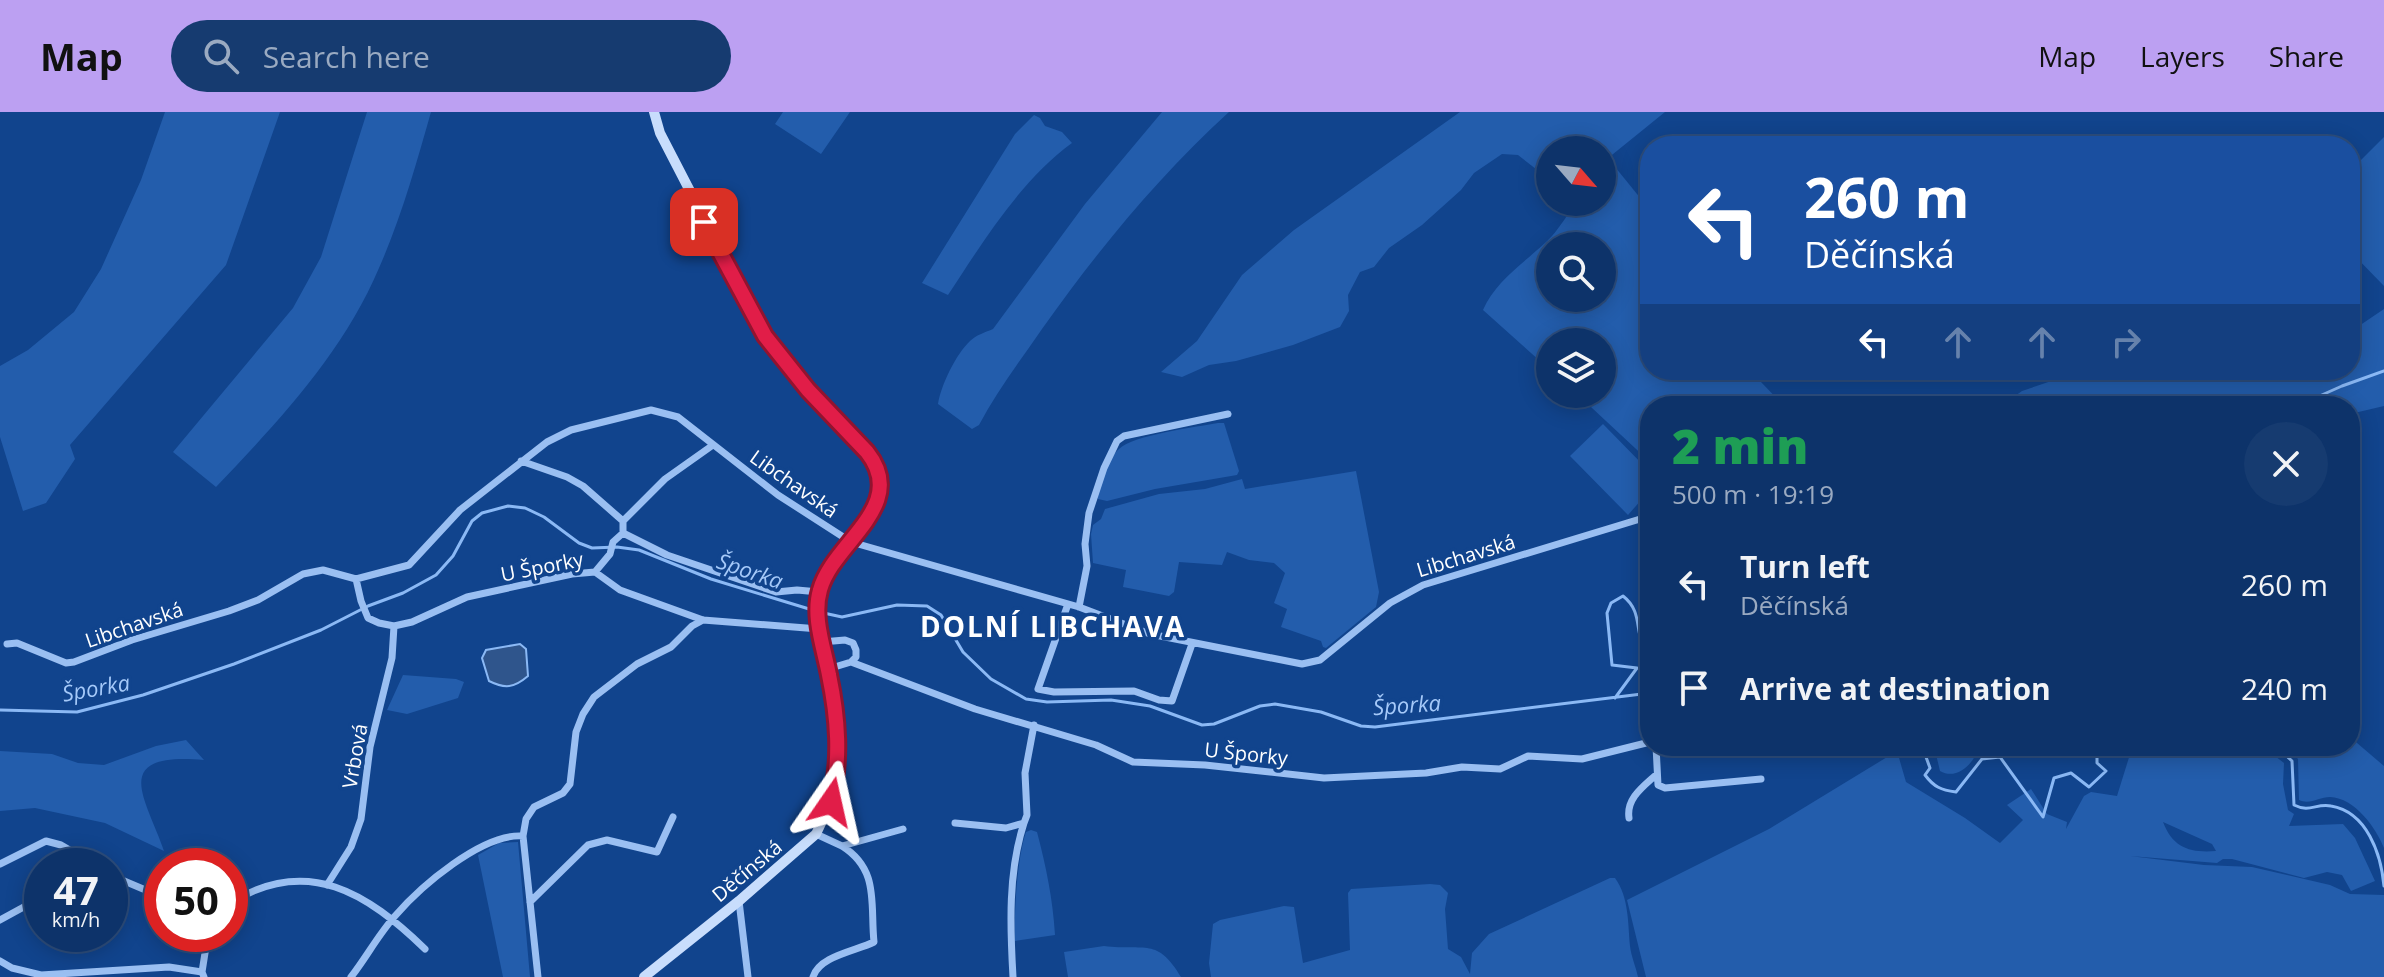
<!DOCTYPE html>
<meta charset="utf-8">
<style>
:root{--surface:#0d336a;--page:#163b70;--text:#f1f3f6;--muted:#9aaac1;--line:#2d4e7e;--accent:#bca0f2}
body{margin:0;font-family:"Open Sans",sans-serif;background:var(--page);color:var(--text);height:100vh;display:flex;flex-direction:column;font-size:30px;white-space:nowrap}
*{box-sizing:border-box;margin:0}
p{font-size:26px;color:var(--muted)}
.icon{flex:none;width:44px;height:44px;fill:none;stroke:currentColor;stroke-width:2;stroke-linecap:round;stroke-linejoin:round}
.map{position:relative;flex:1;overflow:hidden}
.panel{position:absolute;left:1640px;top:284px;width:720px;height:360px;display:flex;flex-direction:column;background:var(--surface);border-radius:32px;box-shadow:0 4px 20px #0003,0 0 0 2px var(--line)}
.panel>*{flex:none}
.hud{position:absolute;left:1640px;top:24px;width:720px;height:244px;border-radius:32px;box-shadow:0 4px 20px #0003,0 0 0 2px var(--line);background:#1a4fa0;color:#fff;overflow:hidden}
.needle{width:52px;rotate:118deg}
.buttons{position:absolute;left:1536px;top:24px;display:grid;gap:16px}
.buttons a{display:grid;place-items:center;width:80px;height:80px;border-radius:50%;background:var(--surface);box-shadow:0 4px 20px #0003,0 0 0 2px var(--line);font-size:40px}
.speed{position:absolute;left:24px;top:736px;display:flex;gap:16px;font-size:40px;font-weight:700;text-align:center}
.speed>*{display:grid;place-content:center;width:104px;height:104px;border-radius:50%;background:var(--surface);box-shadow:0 4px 20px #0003,0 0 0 2px var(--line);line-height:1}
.speed small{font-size:20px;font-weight:400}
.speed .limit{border:12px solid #d22;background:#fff;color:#111}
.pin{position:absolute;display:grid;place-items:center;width:68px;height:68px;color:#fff;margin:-34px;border-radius:16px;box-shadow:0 4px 12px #0006}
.me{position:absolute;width:88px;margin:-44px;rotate:11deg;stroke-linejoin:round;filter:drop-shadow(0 0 6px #0008)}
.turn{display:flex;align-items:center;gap:28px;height:168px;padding:0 32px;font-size:36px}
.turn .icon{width:104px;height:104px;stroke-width:2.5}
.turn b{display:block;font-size:56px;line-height:68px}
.lanes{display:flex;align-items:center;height:76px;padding:0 32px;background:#0003;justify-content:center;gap:40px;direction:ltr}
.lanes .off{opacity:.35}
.round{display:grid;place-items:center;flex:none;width:84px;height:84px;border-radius:42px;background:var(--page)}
.summary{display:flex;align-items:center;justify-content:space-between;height:136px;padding:0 32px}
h1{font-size:48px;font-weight:800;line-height:60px;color:#1e9e55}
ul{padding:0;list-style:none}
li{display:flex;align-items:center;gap:24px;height:104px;padding:0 32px}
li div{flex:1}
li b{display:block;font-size:30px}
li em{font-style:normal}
header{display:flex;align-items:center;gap:48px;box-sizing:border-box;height:112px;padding:0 40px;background:var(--accent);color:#111}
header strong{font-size:38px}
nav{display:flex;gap:44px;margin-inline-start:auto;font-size:28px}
.search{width:560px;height:72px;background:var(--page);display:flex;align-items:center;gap:20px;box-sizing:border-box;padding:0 28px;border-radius:44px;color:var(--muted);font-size:30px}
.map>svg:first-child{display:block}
.green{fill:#235dac;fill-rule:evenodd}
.water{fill:#2f558c;stroke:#8bb9f5;stroke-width:2}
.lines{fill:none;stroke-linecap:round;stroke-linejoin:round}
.stream{stroke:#8bb9f5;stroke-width:3}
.minor{stroke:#9abff2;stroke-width:7}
.secondary{stroke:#c8ddfc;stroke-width:10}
.route-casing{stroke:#92132f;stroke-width:20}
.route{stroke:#e11d48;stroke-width:14}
.labels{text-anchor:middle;stroke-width:7;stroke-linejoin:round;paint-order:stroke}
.street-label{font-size:20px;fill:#fff;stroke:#11448d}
.water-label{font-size:22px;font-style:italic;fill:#a5c9f9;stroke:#11448d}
.district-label{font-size:28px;font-weight:bold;letter-spacing:2px;fill:#fff;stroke:#11448d}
</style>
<header>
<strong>Map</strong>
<div class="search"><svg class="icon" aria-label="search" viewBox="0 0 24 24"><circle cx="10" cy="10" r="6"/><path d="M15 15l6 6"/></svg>Search here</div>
<nav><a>Map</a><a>Layers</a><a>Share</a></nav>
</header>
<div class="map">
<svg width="2384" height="865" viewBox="0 0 2384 865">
<rect width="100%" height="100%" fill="#11448d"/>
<!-- green -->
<path class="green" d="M165,0H280L226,153L70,333L75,347L46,391L23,399L0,325V254L28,238L74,200L101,157L141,68Z
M367,0H431C416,53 401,106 379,156C343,241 278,310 216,375L173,340L293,196L321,145Z
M783,0H850L821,42L775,12Z
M1162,0H1229C1158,65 1098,138 1042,217C1020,249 997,279 979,313L972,317L938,292C941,273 956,242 970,229C976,223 986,220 993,217L1085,92Z
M1460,0H1665L1602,51V38H1550V68L1518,43L1502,42L1474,61L1461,78L1422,113L1389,136L1374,155L1360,160L1348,183L1349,199L1340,215L1293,233L1236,249L1209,253L1182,265L1161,260L1197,229L1242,163L1294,118Z
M1034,3L1040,6L1045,14L1062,20L1072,31C1020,69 983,130 948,183L922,171L1015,22Z
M2384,25V174L2350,139V59Z
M1611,50L1650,98V258H1754L1761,270L1784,294H1650V350L1577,282H1602V230H1550V258L1483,198C1496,167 1529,148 1552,124C1561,114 1566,103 1576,94H1580L1583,90H1602V55ZM1550,134H1602V186H1550Z
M2384,197V294L2350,302V294H2001L2022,279L2084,258H2350V220Z
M1218,311H1224L1239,359L1237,363L1155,377L1107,389L1098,387L1097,383C1102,369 1107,347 1119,337C1133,323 1196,315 1218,311Z
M1603,312L1650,360V378L1628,403L1570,344Z
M1356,359L1379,480L1376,495L1326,536L1323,535L1321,529L1281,515L1287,497L1274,491L1285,461L1274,451L1249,448L1227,440L1222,453L1179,450L1174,480L1169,484L1123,475L1126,458L1093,451L1091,422L1093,413L1101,407L1105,397L1159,382L1205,377L1242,367L1245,377Z
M403,563L456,567L464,570L458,586L407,602L387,598Z
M2350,625L2384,654V736C2376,716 2355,686 2330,685C2319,685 2310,693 2299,688L2298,647L2286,634H2350Z
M186,628L204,648C108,640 146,686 164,739L105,711L35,696L0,699V639L52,642L78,651L104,653L156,634Z
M1934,634H1979C1975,651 1957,669 1940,659Z
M2147,634H2262L2284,651L2283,672L2288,698L2294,702L2289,714L2343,712L2355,726L2375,769L2351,779L2342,763L2327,760L2304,766L2232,747H2223L2217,751L2130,744L2204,753L2252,755L2330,773L2350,782L2384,783V865H1646L1627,788L1769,717L1897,639L1906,670L1965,706L2000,731L2023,708L2007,693L2031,677L2047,702L2067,710L2066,717L2084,684L2091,680L2117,684L2131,639ZM2163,710L2212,732L2216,739C2190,741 2173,736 2163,710Z
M1031,718L1037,720C1046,754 1053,788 1055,823L1015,829C1014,801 1017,746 1026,720Z
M518,730L530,865H503L478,743L499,731Z
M1610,766H1615C1629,785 1628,812 1630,834C1631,844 1636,855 1638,865H1211L1209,851L1213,812L1220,808L1284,794L1294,795L1303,851L1350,838L1348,781L1351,777L1430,772L1440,773L1448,781L1445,797L1448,837L1461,845L1470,862L1472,841L1489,822Z
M1104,834C1146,839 1157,825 1181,865H1068L1064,840Z"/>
<!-- water -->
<path class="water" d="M520,532L526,537L528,564C514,576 505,577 489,569L482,546L486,538Z"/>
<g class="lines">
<!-- stream -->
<path class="stream" d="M2297,294L2342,274L2384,259
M1615,586L1637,556L1612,553L1607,501L1611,491L1623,484C1646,502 1631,525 1650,540
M0,598L77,600L143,583L234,552L321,518L368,494L403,481L436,463L453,444L472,409L482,401L508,394L525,396L544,405L579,431L592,436L617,435L639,438L711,467L819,500L842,505L897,493L927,494L941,503L963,540L991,567L1026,587L1047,590L1111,588L1150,594L1202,613L1214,612L1260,594L1275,592L1321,600L1361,614L1375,615L1650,581
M1815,634H1832
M1865,634H1889
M1922,634L1930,656L1925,663C1934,675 1941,678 1956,680L1982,647L2000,645L2043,705L2054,666L2071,661L2089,675L2106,659L2097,651V634
M2276,634L2292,649L2294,693C2310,701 2316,691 2331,694C2367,700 2381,742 2384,774"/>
<!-- minor -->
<path class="minor" d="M521,349L567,365L583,374L623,409V421L667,443L776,480L797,478L819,480
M623,409L665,367L713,333
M595,460L610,442L613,430L623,421
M356,467L361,489L368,506L379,511L394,514L412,510L467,485L572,462L595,460L620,478L703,508L819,517
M1068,492L1038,577L1054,580L1134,579L1159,588L1172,589L1192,532
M1079,495L1087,454L1085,432L1089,401L1104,356L1117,329L1124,324L1228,302
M822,530L845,528L853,531L856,538V545L851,550L828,557
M7,532L17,531L66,551L74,550L132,528L229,499L258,488L303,462L323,458L356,467L409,453L460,398L547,330L571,318L651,298L678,305L778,383L851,430L1079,495L1150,522L1302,552L1320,548L1390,491L1423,473L1650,404
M851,550L975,597L1096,633L1133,650L1205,653L1324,666L1426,661L1462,655L1500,657L1528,644L1582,647L1650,630
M1656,634L1658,673L1665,676L1761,667
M1629,706C1626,686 1644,674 1657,662
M955,711L1006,716L1024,711L1027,703L1025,661L1034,613
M816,722L842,734L903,717
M523,724L538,865
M0,752L46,729L61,733L97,754
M110,763L162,785
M327,773L351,735L361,707L370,635L392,546L394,514
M739,789L748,865
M530,790L588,733L607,728L657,740L673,705
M230,791C308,743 367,781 425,837
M0,808L42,785
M0,849L12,856L41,863L169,855L202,860
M204,865L202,860L208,822
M351,865C366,846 378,823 395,804C420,775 482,721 523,724L526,707L534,695L563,681L570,672L576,620L583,602L594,585L637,552L671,535L692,514L703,508
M813,865C819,844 856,839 874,830C870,792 880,758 842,734
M1013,865C1010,814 1008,760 1024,711"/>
<!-- secondary -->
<path class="secondary" d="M644,865L739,789L816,722L831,690L838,661L839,632L832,577L819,517V480L828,460L876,392L882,371L878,356L867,340L808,278L765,224L660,21L654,0"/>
</g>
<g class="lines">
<!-- route casing -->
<g class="route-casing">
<path id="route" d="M704,110L765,224L808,278L867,340C910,394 833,430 820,478C812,505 824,536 829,563C838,606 841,647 831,690"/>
</g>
<!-- route -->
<use href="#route" class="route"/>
</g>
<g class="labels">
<!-- street labels -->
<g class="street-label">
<text transform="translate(794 372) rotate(35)" y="7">Libchavská</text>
<text transform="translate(1466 444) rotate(-17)" y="7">Libchavská</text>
<text transform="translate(542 455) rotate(-11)" y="7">U Šporky</text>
<text transform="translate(134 513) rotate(-19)" y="7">Libchavská</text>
<text transform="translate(1246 642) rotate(6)" y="7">U Šporky</text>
<text transform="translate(355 644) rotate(-80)" y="7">Vrbová</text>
<text transform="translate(747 759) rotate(-40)" y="7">Děčínská</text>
</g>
<!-- water labels -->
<g class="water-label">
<text transform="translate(750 459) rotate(19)" y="8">Šporka</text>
<text transform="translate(96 576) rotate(-10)" y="8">Šporka</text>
<text transform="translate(1407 593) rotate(-4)" y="8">Šporka</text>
</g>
<!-- district labels -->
<g class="district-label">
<text x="1053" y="525">DOLNÍ LIBCHAVA</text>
</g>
</g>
</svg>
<div class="buttons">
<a><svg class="needle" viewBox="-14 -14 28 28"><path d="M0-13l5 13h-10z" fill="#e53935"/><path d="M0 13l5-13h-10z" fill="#9aaac1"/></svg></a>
<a><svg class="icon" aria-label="search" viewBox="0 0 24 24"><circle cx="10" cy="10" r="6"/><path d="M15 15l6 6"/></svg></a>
<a><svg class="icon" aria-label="layers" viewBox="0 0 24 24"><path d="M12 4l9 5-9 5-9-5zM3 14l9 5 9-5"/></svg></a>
</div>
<div class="speed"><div>47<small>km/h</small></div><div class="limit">50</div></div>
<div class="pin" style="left:704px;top:110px;background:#d93025"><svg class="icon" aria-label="arrive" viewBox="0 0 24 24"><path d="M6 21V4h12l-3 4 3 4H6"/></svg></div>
<svg class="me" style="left:831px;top:690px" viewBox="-20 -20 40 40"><path d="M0-17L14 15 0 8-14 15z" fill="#e11d48" stroke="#fff" stroke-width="4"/></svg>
<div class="hud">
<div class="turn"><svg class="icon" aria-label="left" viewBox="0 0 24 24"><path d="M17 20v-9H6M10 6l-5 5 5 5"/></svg><div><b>260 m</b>Děčínská</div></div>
<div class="lanes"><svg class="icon" aria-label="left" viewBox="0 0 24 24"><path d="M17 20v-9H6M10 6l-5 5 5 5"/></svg><svg class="icon off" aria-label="ahead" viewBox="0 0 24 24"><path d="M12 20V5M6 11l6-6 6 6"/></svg><svg class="icon off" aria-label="ahead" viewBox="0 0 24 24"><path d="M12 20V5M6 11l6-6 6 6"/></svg><svg class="icon off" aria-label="right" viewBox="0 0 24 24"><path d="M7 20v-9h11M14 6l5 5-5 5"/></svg></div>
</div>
<section class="panel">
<div class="summary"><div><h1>2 min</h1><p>500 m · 19:19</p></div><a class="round"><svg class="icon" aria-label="close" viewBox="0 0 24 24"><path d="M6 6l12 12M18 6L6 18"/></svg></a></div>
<ul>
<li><svg class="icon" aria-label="left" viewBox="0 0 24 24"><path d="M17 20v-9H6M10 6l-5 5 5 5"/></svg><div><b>Turn left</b><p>Děčínská</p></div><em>260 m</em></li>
<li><svg class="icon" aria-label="arrive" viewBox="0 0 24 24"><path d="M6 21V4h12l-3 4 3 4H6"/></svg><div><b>Arrive at destination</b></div><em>240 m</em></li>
</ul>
</section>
</div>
